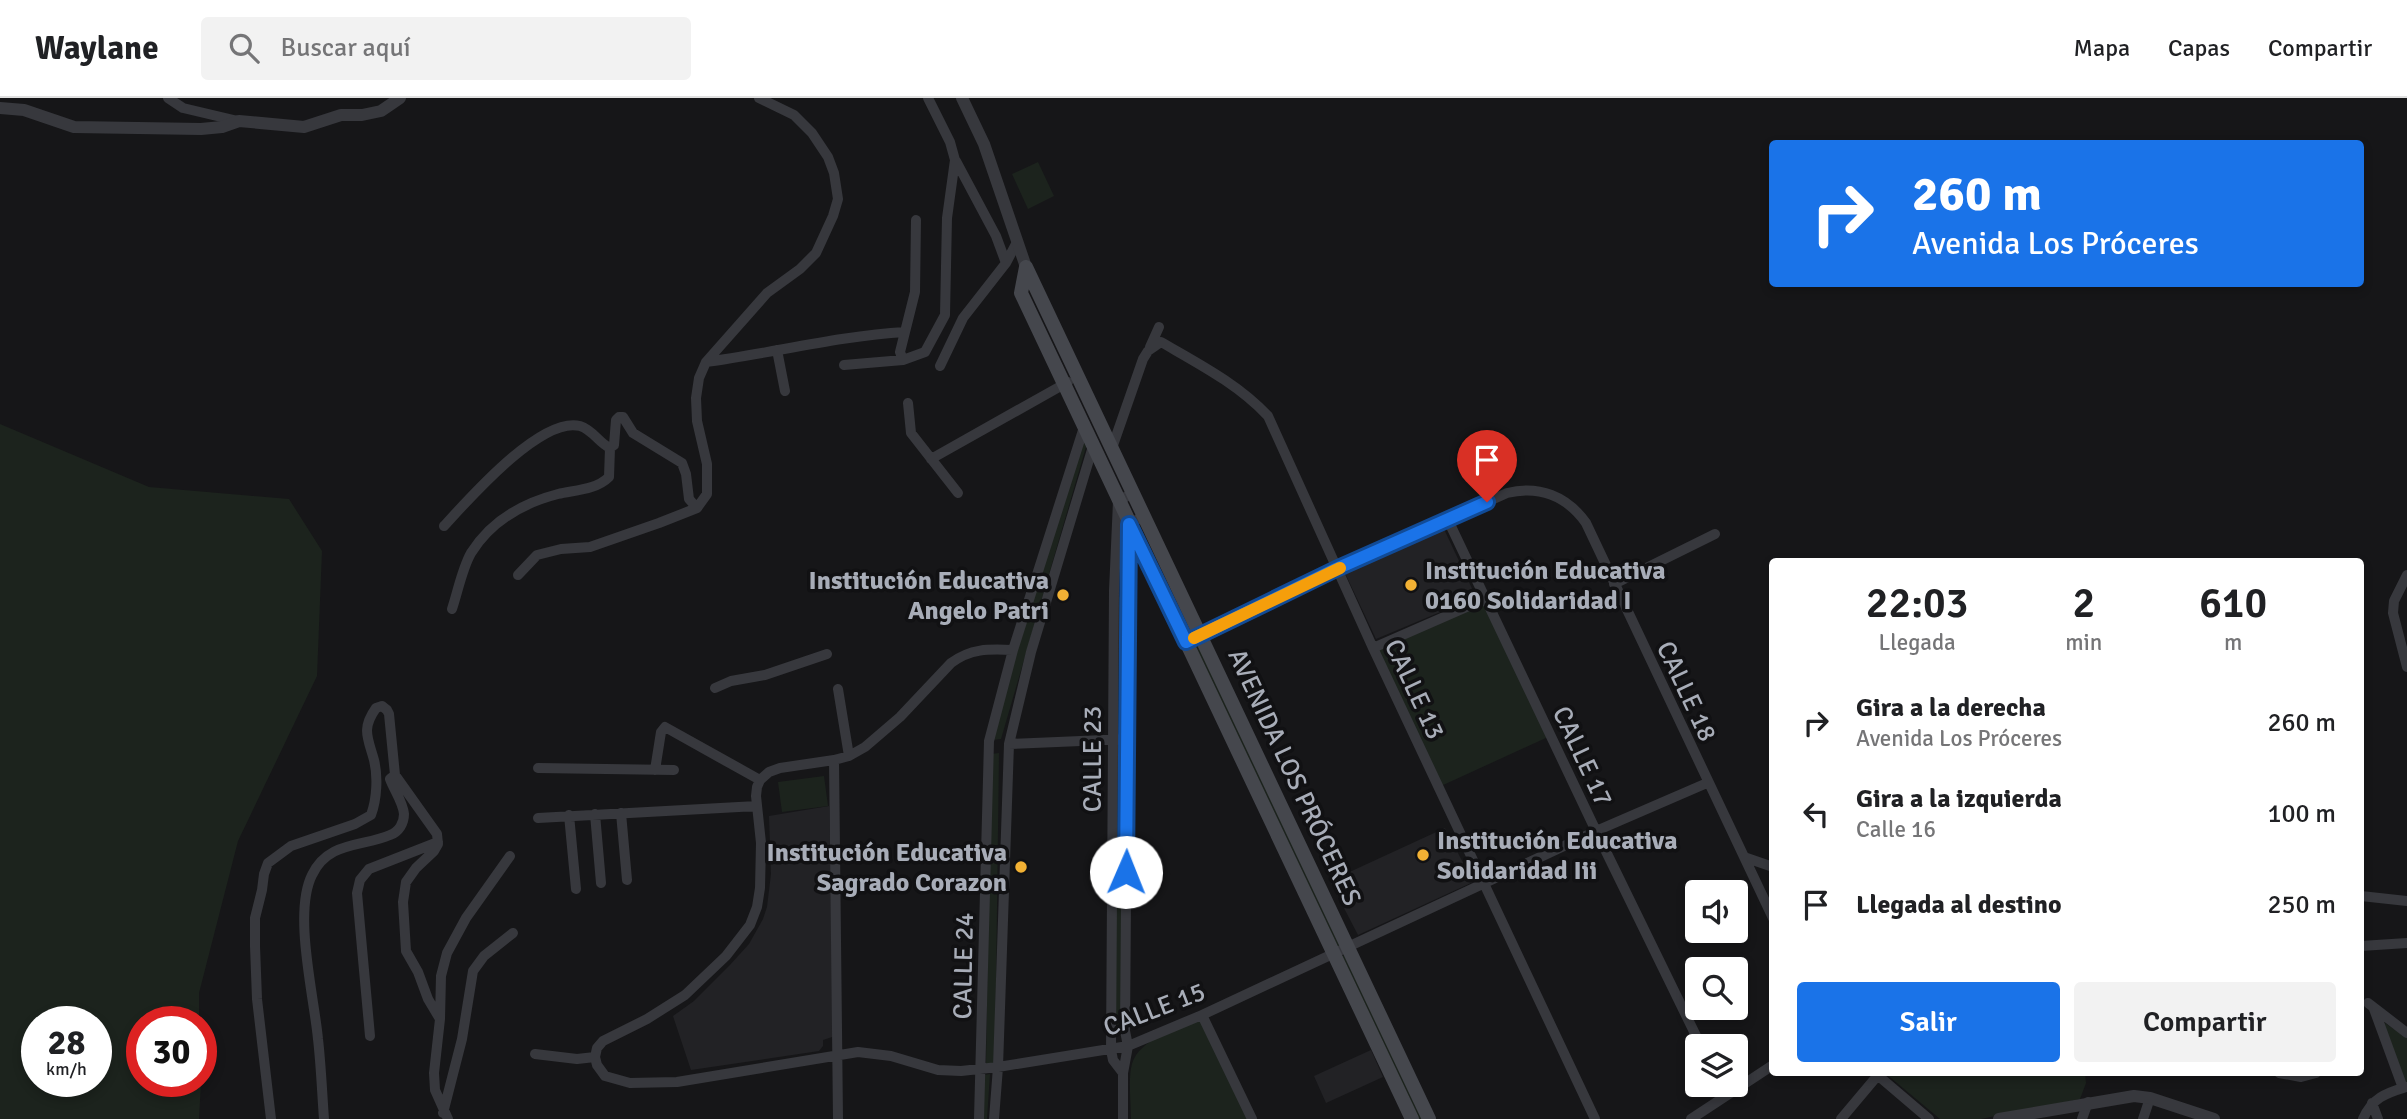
<!DOCTYPE html>
<html lang="es">
<meta charset="utf-8">
<style>
:root{--surface:#fff;--page:#f2f2f2;--text:#202124;--muted:#757577;--line:#e0e0e0;--accent:#1a73e8}
body{margin:0;font-family:Signika,sans-serif;background:var(--page);color:var(--text);height:100vh;display:flex;flex-direction:column;font-size:26px;white-space:nowrap}
*{box-sizing:border-box;margin:0}
p{font-size:23px;color:var(--muted)}
.icon{flex:none;width:38px;height:38px;fill:none;stroke:currentColor;stroke-width:2;stroke-linecap:round;stroke-linejoin:round}
.map{position:relative;flex:1;overflow:hidden}
.sheet{position:absolute;left:1769px;top:460px;width:595px;height:518px;display:flex;flex-direction:column;background:var(--surface);border-radius:7px;box-shadow:0 4px 10px #0003}
.sheet>*{flex:none}
.hud{position:absolute;left:1769px;top:42px;width:595px;height:147px;border-radius:7px;box-shadow:0 4px 10px #0003;background:#1a73e8;color:#fff;overflow:hidden}
.tools{position:absolute;left:1685px;top:782px;display:grid;gap:14px}
.tools a{display:grid;place-items:center;width:63px;height:63px;border-radius:7px;background:var(--surface);box-shadow:0 4px 10px #0003;font-size:35px}
.speed{position:absolute;left:21px;top:908px;display:flex;gap:14px;font-size:35px;font-weight:700;text-align:center}
.speed>*{display:grid;place-content:center;width:91px;height:91px;border-radius:50%;background:var(--surface);box-shadow:0 4px 10px #0003;line-height:1}
.speed small{font-size:18px;font-weight:400}
.speed .limit{border:10px solid #d22;background:#fff;color:#111}
.pin{position:absolute;display:grid;place-items:center;width:60px;height:60px;color:#fff;margin:-72px -30px;border-radius:50% 50% 50% 0;rotate:-45deg;box-shadow:0 0 7px #0007}
.pin .icon{rotate:45deg}
.me{position:absolute;width:77px;margin:-38px;rotate:1deg;stroke-linejoin:round;filter:drop-shadow(0 0 5px #0008)}
.turn{display:flex;align-items:center;gap:24px;height:147px;padding:0 28px;font-size:32px}
.turn .icon{width:91px;height:91px;stroke-width:2.5}
.turn b{display:block;font-size:49px;line-height:60px}
.eta{display:flex;justify-content:space-evenly;align-items:center;height:119px;text-align:center}
.eta b{font-size:42px;font-weight:600;line-height:49px}
.button{display:flex;gap:14px;margin-top:auto;padding:14px 28px}
.button a{flex:1;height:80px;border-radius:7px;background:var(--accent);color:#fff;font-size:28px;font-weight:600;line-height:80px;text-align:center}
.button a+a{background:var(--page);color:var(--text)}
ul{padding:0;list-style:none}
li{display:flex;align-items:center;gap:21px;height:91px;padding:0 28px}
li div{flex:1}
li b{display:block;font-size:26px}
li em{font-style:normal}
header{display:flex;align-items:center;gap:42px;box-sizing:border-box;height:98px;padding:0 35px;background:var(--surface);border-bottom:2px solid var(--line)}
header strong{font-size:33px}
nav{display:flex;gap:38px;margin-inline-start:auto;font-size:24px}
.search{width:490px;height:63px;background:var(--page);display:flex;align-items:center;gap:18px;box-sizing:border-box;padding:0 24px;border-radius:7px;color:var(--muted);font-size:26px}
.map>svg:first-child{display:block}
.built{fill:#222225}
.green{fill:#1c231d;fill-rule:evenodd}
.lines{fill:none;stroke-linecap:round;stroke-linejoin:round}
.minor{stroke:#37383d;stroke-width:10}
.tertiary{stroke:#37383d;stroke-width:12}
.secondary{stroke:#45474d;stroke-width:14}
.route-casing{stroke:#114b97;stroke-width:18}
.route{stroke:#1a73e8;stroke-width:12}
.slow{stroke:#f59e0b;stroke-width:12}
.poi-dot{fill:#f2b134;stroke:#111113;stroke-width:2.5}
.labels{text-anchor:middle;stroke-width:7;stroke-linejoin:round;paint-order:stroke}
.poi-label{font-size:26px;font-weight:bold;fill:#a8adb8;stroke:#111113;text-anchor:start}
.street-label{font-size:26px;fill:#a8adb8;stroke:#111113}
</style>
<header>
<strong>Waylane</strong>
<div class="search"><svg class="icon" aria-label="search" viewBox="0 0 24 24"><circle cx="10" cy="10" r="6"/><path d="M15 15l6 6"/></svg>Buscar aquí</div>
<nav><a>Mapa</a><a>Capas</a><a>Compartir</a></nav>
</header>
<div class="map">
<svg width="2407" height="1021" viewBox="0 0 2407 1021">
<rect width="100%" height="100%" fill="#161618"/>
<!-- built -->
<path class="built" d="M1443,429L1476,499L1376,541L1345,475Z
M829,708L835,938L823,942V948L819,953L691,972L673,918L694,903L729,868L749,846L763,821L767,809L771,776L769,718Z
M1445,730L1473,784L1358,837L1330,783Z
M1371,952L1383,979L1326,1005L1314,978Z"/>
<!-- green -->
<path class="green" d="M1038,64L1054,98L1028,111L1012,76Z
M0,326L149,389L289,401L322,453L317,578L238,743L199,895V924H142V984H201L199,1021H0ZM37,924H96V984H37Z
M1077,341L1084,344L1086,349L1001,641L992,642Z
M1119,499H1127L1126,637L1118,638Z
M1483,506L1548,639L1441,688L1376,553Z
M1198,542L1343,846L1335,850L1191,546Z
M1117,645H1126L1121,933H1117L1115,931Z
M999,655L995,965L986,966L991,656Z
M824,678L828,708L782,714L778,684Z
M1344,857L1426,1021H1415L1341,859Z
M1199,921L1249,1021H1131C1131,1006 1128,979 1132,966C1139,941 1179,930 1199,921Z
M2382,923L2407,940V984L2405,985Z
M1885,975H2085L2086,985L2080,1001L1981,1021H1940Z
M990,976L987,1021H981L984,977Z"/>
<g class="lines">
<!-- minor -->
<path class="minor" d="M168,0L183,10L238,23
M956,63L996,138L1006,165
M916,122L915,194L900,254L903,262L925,254L945,217L947,120L955,62L950,44L928,0
M1150,249L1159,229
M777,252L785,293
M706,264C773,255 838,238 905,234
M844,267L903,262
M940,268L963,220L1006,165L1017,144
M908,305L911,335L958,395
M1112,350L1143,261L1148,253L1161,244C1199,266 1238,286 1268,318L1373,550L1595,1021
M931,361L1068,284
M1448,422L1596,733L1701,948
M444,428C469,401 541,318 580,328C593,332 599,345 610,350L614,347L616,322L619,319H623L633,335L682,365L686,376L689,401L697,410
M518,477L537,457L561,451L590,449L659,425L697,410L707,396V366L697,323L696,300L699,280L706,264L767,195L800,171L816,155L833,118L838,101L834,75L828,59L812,35L794,17L759,0
M2407,477L2394,503L2393,515L2407,569
M1614,486L1715,436
M452,511C458,493 462,471 471,455C491,423 523,405 558,396C575,392 596,392 609,379L610,350
M1196,539L1337,471L1507,395C1539,387 1567,398 1586,425L1773,820
M1373,550L1485,501
M1013,552C989,551 971,550 951,565L900,619L865,649L849,658L834,662L780,670L769,674L760,682L757,689L756,698L761,745L760,790L757,809L750,827L726,858L685,897L647,921L603,943L597,950L595,959L597,967L605,978L630,985L677,984L858,954L891,958L938,972L961,973L998,969L1128,948L1202,917L1596,733L1707,685
M715,590L731,583L765,577L827,556
M838,591L849,658
M1009,646L1128,641
M834,662L838,1021
M538,670L674,672
M655,672L661,634L665,629L760,682
M621,715L627,782
M595,716L601,785
M569,717L576,791
M538,720L757,708
M1744,759L1773,769
M2361,798L2407,803
M2361,848L2407,845
M2368,905L2407,935
M2374,911L2403,990
M1202,917L1252,1021
M370,938L357,795L360,782L369,771L438,744
M535,956L577,961L595,959
M1123,975L1113,962L1111,952L1114,493L1118,403L1133,395
M1875,975L1929,1021
M2279,975L2301,979L2316,975
M2372,1005L2378,1021
M443,1015L462,941L473,873L484,858L513,835
M271,1021L257,901L255,848V820L262,792L264,776L268,765L291,748L355,726L371,717C377,701 378,678 374,662C368,640 361,631 376,610L382,608L387,612L389,616L395,677
M324,1021C322,994 321,967 318,941C314,898 293,815 312,777C328,743 362,749 390,737C399,734 404,725 404,716C403,704 394,692 390,681L395,677L437,736L438,746L434,753L416,770L406,784L403,804L406,853L418,874L428,901L440,921
M448,1021L435,992L434,975L440,921L441,878L447,855L466,820L510,758
M979,1021L989,643L1013,552L1085,326
M994,1021L998,969L1009,646L1031,554L1094,345
M1123,1021V975L1128,948L1125,933L1129,426L1144,418
M1691,1021L1773,967
M1841,1021L1878,977
M2082,1021L2088,1004
M2143,1021L2150,1000
M2363,1021C2372,1000 2386,995 2406,989"/>
<!-- tertiary -->
<path class="tertiary" d="M962,0L984,46L1026,169
M0,10L24,12L74,29L201,31L222,29L239,23L304,29L341,17H362L381,13L400,0
M1999,1021L2134,998L2150,1000L2214,1021"/>
<!-- secondary -->
<path class="secondary" d="M1026,169L1429,1021
M1026,169L1021,195L1412,1021"/>
</g>
<g class="lines">
<!-- route casing -->
<g class="route-casing">
<path id="route" d="M1126,774L1129,426L1186,544L1336,471L1487,404"/>
</g>
<!-- route -->
<use href="#route" class="route"/>
<!-- slow -->
<path class="slow" d="M1194,540L1340,470"/>
</g>
<!-- markers -->
<g class="poi-dot">
<circle cx="1411" cy="487" r="7"/>
<circle cx="1063" cy="497" r="7"/>
<circle cx="1423" cy="757" r="7"/>
<circle cx="1021" cy="769" r="7"/>
</g>
<g class="labels">
<!-- poi labels -->
<g class="poi-label">
<text x="1425" y="481">Institución Educativa<tspan x="1425" dy="30">0160 Solidaridad I</tspan></text>
<text x="1049" y="491" text-anchor="end">Institución Educativa<tspan x="1049" dy="30">Angelo Patri</tspan></text>
<text x="1437" y="751">Institución Educativa<tspan x="1437" dy="30">Solidaridad Iii</tspan></text>
<text x="1007" y="763" text-anchor="end">Institución Educativa<tspan x="1007" dy="30">Sagrado Corazon</tspan></text>
</g>
<!-- street labels -->
<g class="street-label">
<text transform="translate(1415 591) rotate(65)" y="9">CALLE 13</text>
<text transform="translate(1687 593) rotate(65)" y="9">CALLE 18</text>
<text transform="translate(1583 658) rotate(65)" y="9">CALLE 17</text>
<text transform="translate(1092 661) rotate(-90)" y="9">CALLE 23</text>
<text transform="translate(1295 679) rotate(65)" y="9">AVENIDA LOS PRÓCERES</text>
<text transform="translate(963 868) rotate(-89)" y="9">CALLE 24</text>
<text transform="translate(1154 911) rotate(-21)" y="9">CALLE 15</text>
</g>
</g>
</svg>
<div class="tools">
<a><svg class="icon" aria-label="sound" viewBox="0 0 24 24"><path d="M4 9h4l5-4v14l-5-4H4zM17 9q2 3 0 6"/></svg></a>
<a><svg class="icon" aria-label="search" viewBox="0 0 24 24"><circle cx="10" cy="10" r="6"/><path d="M15 15l6 6"/></svg></a>
<a><svg class="icon" aria-label="layers" viewBox="0 0 24 24"><path d="M12 4l9 5-9 5-9-5zM3 14l9 5 9-5"/></svg></a>
</div>
<div class="speed"><div>28<small>km/h</small></div><div class="limit">30</div></div>
<div class="pin" style="left:1487px;top:404px;background:#d93025"><svg class="icon" aria-label="arrive" viewBox="0 0 24 24"><path d="M6 21V4h12l-3 4 3 4H6"/></svg></div>
<svg class="me" style="left:1126px;top:774px" viewBox="-20 -20 40 40"><circle r="19" fill="#fff"/><path d="M0-13L10 11 0 6-10 11z" fill="#1a73e8"/></svg>
<div class="hud">
<div class="turn"><svg class="icon" aria-label="right" viewBox="0 0 24 24"><path d="M7 20v-9h11M14 6l5 5-5 5"/></svg><div><b>260 m</b>Avenida Los Próceres</div></div>
</div>
<section class="sheet">
<div class="eta">
<div><b>22:03</b><p>Llegada</p></div>
<div><b>2</b><p>min</p></div>
<div><b>610</b><p>m</p></div>
</div>
<ul>
<li><svg class="icon" aria-label="right" viewBox="0 0 24 24"><path d="M7 20v-9h11M14 6l5 5-5 5"/></svg><div><b>Gira a la derecha</b><p>Avenida Los Próceres</p></div><em>260 m</em></li>
<li><svg class="icon" aria-label="left" viewBox="0 0 24 24"><path d="M17 20v-9H6M10 6l-5 5 5 5"/></svg><div><b>Gira a la izquierda</b><p>Calle 16</p></div><em>100 m</em></li>
<li><svg class="icon" aria-label="arrive" viewBox="0 0 24 24"><path d="M6 21V4h12l-3 4 3 4H6"/></svg><div><b>Llegada al destino</b></div><em>250 m</em></li>
</ul>
<div class="button"><a>Salir</a><a>Compartir</a></div>
</section>
</div>
